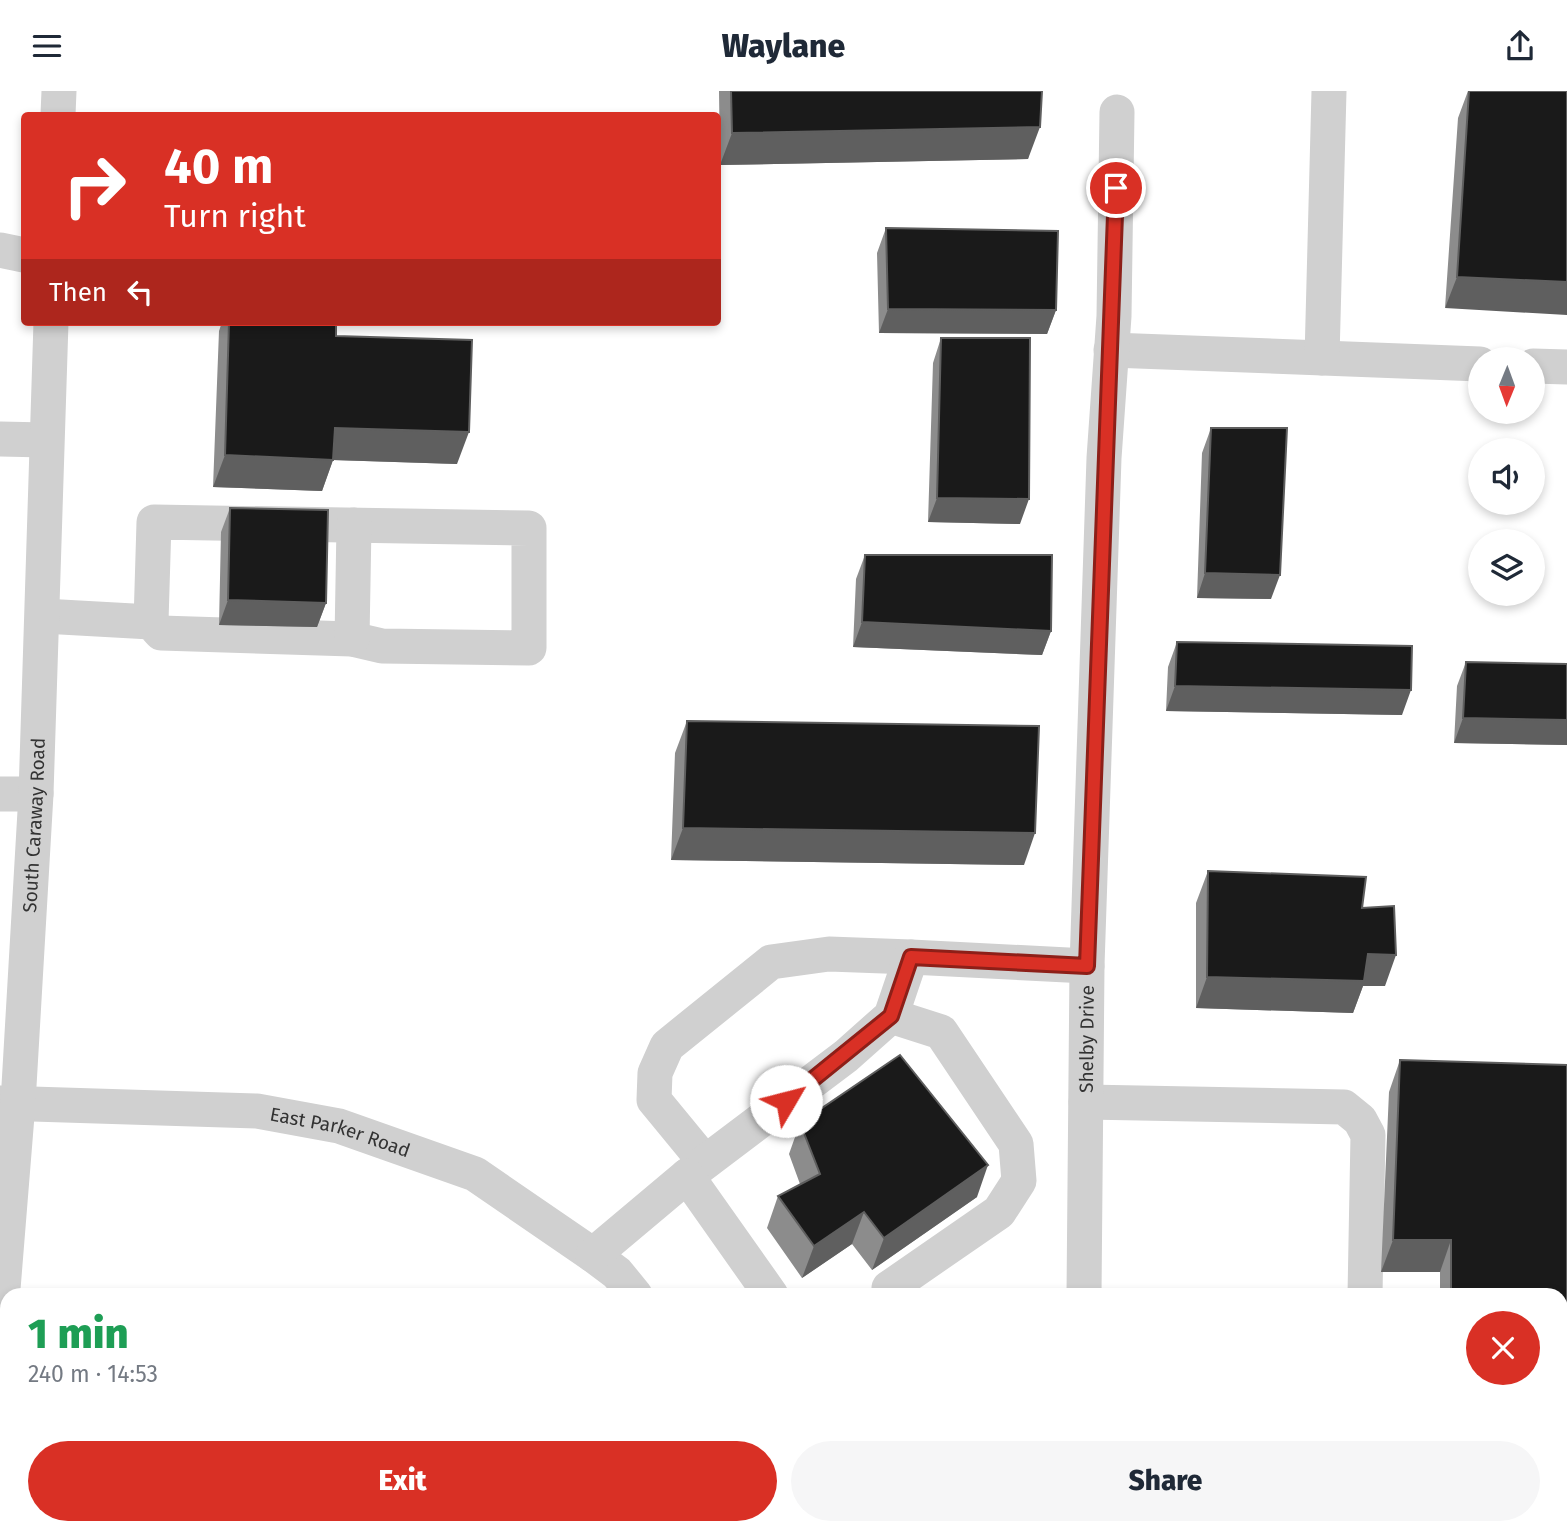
<!DOCTYPE html>
<meta charset="utf-8">
<style>
:root{--surface:#fff;--page:#f6f6f7;--text:#1f2937;--muted:#747a83;--accent:#d93025}
body{margin:0;font-family:"Fira Sans",sans-serif;background:var(--page);color:var(--text);height:100vh;display:flex;flex-direction:column;font-size:26px;white-space:nowrap}
*{box-sizing:border-box;margin:0}
p{font-size:23px;color:var(--muted)}
.icon{flex:none;width:38px;height:38px;fill:none;stroke:currentColor;stroke-width:2;stroke-linecap:round;stroke-linejoin:round}
.map{position:relative;flex:1;overflow:hidden}
.panel{position:absolute;left:0px;top:1197px;width:1568px;height:247px;display:flex;flex-direction:column;background:var(--surface);border-radius:21px 21px 0 0;box-shadow:0 4px 10px #0003}
.panel>*{flex:none}
.guide{position:absolute;left:21px;top:21px;width:700px;height:214px;border-radius:7px;box-shadow:0 4px 10px #0003;background:#d93025;color:#fff;overflow:hidden}
.needle{width:46px;rotate:181deg}
.controls{position:absolute;left:1468px;top:256px;display:grid;gap:14px}
.controls a{display:grid;place-items:center;width:77px;height:77px;border-radius:50%;background:var(--surface);box-shadow:0 4px 10px #0003;font-size:35px}
.pin{position:absolute;display:grid;place-items:center;width:60px;height:60px;color:#fff;margin:-30px;border:4px solid #fff;border-radius:50%;box-shadow:0 2px 7px #0007}
.me{position:absolute;width:77px;margin:-38px;rotate:53deg;stroke-linejoin:round;filter:drop-shadow(0 0 5px #0008)}
.turn{display:flex;align-items:center;gap:24px;height:147px;padding:0 28px;font-size:32px}
.turn .icon{width:91px;height:91px;stroke-width:2.5}
.turn b{display:block;font-size:49px;line-height:60px}
.then{display:flex;align-items:center;height:66px;padding:0 28px;background:#0003;gap:14px;font-size:26px}
.round{display:grid;place-items:center;flex:none;width:74px;height:74px;border-radius:37px;background:var(--page)}
.head{display:flex;align-items:center;justify-content:space-between;height:119px;padding:0 28px}
h1{font-size:42px;font-weight:800;line-height:52px;color:#1e9e55}
.cta{display:flex;gap:14px;margin-top:auto;padding:14px 28px}
.cta a{flex:1;height:80px;border-radius:42px;background:var(--accent);color:#fff;font-size:28px;font-weight:800;line-height:80px;text-align:center}
.cta a+a{background:var(--page);color:var(--text)}
header{display:flex;justify-content:space-between;align-items:center;height:91px;padding:0 28px;background:var(--surface);font-size:32px;font-weight:800}
.map>svg:first-child{display:block}
.lines{fill:none;stroke-linecap:round;stroke-linejoin:round}
.minor{stroke:#d0d0d0;stroke-width:35}
.highway{stroke:#9a9a9a;stroke-width:38}
.wall{fill:#8c8c8c}
.shaded-wall{fill:#5f5f5f}
.building{fill:#1a1a1a;stroke:#5f5f5f;stroke-width:2}
.route-casing{stroke:#8d1f18;stroke-width:18}
.route{stroke:#d93025;stroke-width:12}
.labels{text-anchor:middle;stroke-width:7;stroke-linejoin:round;paint-order:stroke}
.street-label{font-size:19px;fill:#333;stroke:#fff}
</style>
<header><svg class="icon" aria-label="menu" viewBox="0 0 24 24"><path d="M4 6h16M4 12h16M4 18h16"/></svg>Waylane<svg class="icon" aria-label="share" viewBox="0 0 24 24"><path d="M12 15V3M7 8l5-5 5 5M5 13v7h14v-7"/></svg></header>
<div class="map">
<svg width="1567" height="1443" viewBox="0 0 1567 1443">
<rect width="100%" height="100%" fill="#fff"/>
<g class="lines">
<!-- minor -->
<g class="minor">
<path d="M58,24L59,0"/>
<path d="M0,159L24,164"/>
<path d="M1111,259L1480,273"/>
<path d="M1322,267L1329,0"/>
<path d="M1533,275L1567,276"/>
<path d="M0,348L46,349"/>
<path d="M43,525L151,531L154,431L529,437V557L382,555L352,548L161,542L151,531"/>
<path d="M352,548L354,434"/>
<path d="M0,703H36"/>
<path d="M1086,1011L1344,1016L1360,1029L1368,1044L1365,1204"/>
<path id="s1" d="M0,1012L257,1020L339,1035L475,1083L593,1164L617,1182L635,1204"/>
<path d="M705,1071L654,1009L655,982L667,955L771,871L829,863L911,866"/>
<path d="M687,1085L846,965L891,925L911,866L1087,875"/>
<path d="M593,1164L687,1085L771,1204"/>
<path d="M889,1197L999,1121L1019,1090L1016,1053L941,941L891,925"/>
<path id="s2" d="M1084,1204L1087,875L1104,367L1114,225L1117,21"/>
<path id="s3" d="M0,1235L18,1012L36,703L51,231"/>
<path d="M821,1437L826,1443"/>
<path d="M1080,1443V1437"/>
<path d="M1365,1443L1372,1437"/>
</g>
<!-- highway -->
<path class="highway" d="M0,1268L7,1273
M0,1375H7
M0,1417L7,1418
M337,1437L378,1443
M522,1437L536,1443
M107,1443L122,1437"/>
</g>
<!-- wall -->
<path class="wall" d="M719,0H1042L1028,68L720,74Z
M1468,0H1567L1445,217L1458,27Z
M886,137L1056,219L1047,243L879,242L877,162Z
M222,231H336V245L457,373L333,369L322,400L213,396L219,240Z
M941,247L1020,433L928,431L933,272Z
M1211,337L1271,508L1197,507L1202,362Z
M230,417L326,512L317,536L219,534L221,441Z
M865,464L1051,540L1042,564L853,556L856,488Z
M1177,551L1402,624L1166,620L1168,576Z
M1466,571L1567,573V654L1454,652L1457,595Z
M687,630L1024,774L671,769L675,662Z
M1208,780L1362,817L1385,895H1363L1353,922L1196,917V812Z
M1400,969L1567,974V1429H1561V1204H1440V1181H1381L1389,1001Z
M800,1032L977,1106L872,1179L852,1153L802,1187L767,1137L778,1105L800,1093L789,1063Z"/>
<!-- shaded-wall -->
<path class="shaded-wall" d="M1040,36L1028,68L720,74L732,42Z
M1457,186L1567,191V224L1445,217Z
M888,218L1056,219L1047,243L879,242Z
M335,337L469,341L457,373L333,369L322,400L213,396L225,364Z
M937,407L1029,408L1020,433L928,431Z
M1205,482L1280,484L1271,508L1197,507Z
M228,509L326,512L317,536L219,534Z
M862,531L1051,540L1042,564L853,556Z
M1175,595L1411,599L1402,624L1166,620Z
M1463,627L1567,629V654L1454,652Z
M683,737L1035,742L1024,774L671,769Z
M1368,863L1396,864L1385,895H1363L1353,922L1196,917L1207,886Z
M988,1074L977,1106L872,1179L884,1147Z
M864,1121L852,1153L802,1187L814,1155Z
M1393,1149H1451L1440,1181H1381Z
M1561,1397H1567V1429H1561Z"/>
<!-- building -->
<path class="building" d="M731,0H1042L1040,36L732,42Z
M1469,0H1567V191L1457,186Z
M886,137L1058,140L1056,219L888,218Z
M229,231H336V245L472,249L469,341L335,337L333,369L225,364Z
M941,247H1030L1029,408L937,407Z
M1211,337H1287L1280,484L1205,482Z
M230,417L328,419L326,512L228,509Z
M865,464H1052L1051,540L862,531Z
M1177,551L1412,555L1411,599L1175,595Z
M1466,571L1567,573V629L1463,627Z
M687,630L1039,635L1035,742L683,737Z
M1208,780L1366,786L1362,817L1394,815L1396,864L1368,863L1364,890L1207,886Z
M900,964L988,1074L884,1147L864,1121L814,1155L778,1105L820,1083L800,1032Z
M1400,969L1567,974V1397H1561V1204H1451V1149H1393Z"/>
<g class="lines">
<!-- route casing -->
<g class="route-casing">
<path id="route" d="M786,1010L891,925L911,866L1087,875L1116,97"/>
</g>
<!-- route -->
<use href="#route" class="route"/>
</g>
<g class="labels">
<!-- street labels -->
<g class="street-label">
<text dy="7" stroke="none"><textPath href="#s3" startOffset="502">South Caraway Road</textPath></text>
<text dy="7" stroke="none"><textPath href="#s2" startOffset="256">Shelby Drive</textPath></text>
<text dy="7" stroke="none"><textPath href="#s1" startOffset="343">East Parker Road</textPath></text>
</g>
</g>
</svg>
<div class="controls">
<a><svg class="needle" viewBox="-14 -14 28 28"><path d="M0-13l5 13h-10z" fill="#e53935"/><path d="M0 13l5-13h-10z" fill="#747a83"/></svg></a>
<a><svg class="icon" aria-label="sound" viewBox="0 0 24 24"><path d="M4 9h4l5-4v14l-5-4H4zM17 9q2 3 0 6"/></svg></a>
<a><svg class="icon" aria-label="layers" viewBox="0 0 24 24"><path d="M12 4l9 5-9 5-9-5zM3 14l9 5 9-5"/></svg></a>
</div>
<div class="pin" style="left:1116px;top:97px;background:#d93025"><svg class="icon" aria-label="arrive" viewBox="0 0 24 24"><path d="M6 21V4h12l-3 4 3 4H6"/></svg></div>
<svg class="me" style="left:786px;top:1010px" viewBox="-20 -20 40 40"><circle r="19" fill="#fff"/><path d="M0-13L10 11 0 6-10 11z" fill="#d93025"/></svg>
<div class="guide">
<div class="turn"><svg class="icon" aria-label="right" viewBox="0 0 24 24"><path d="M7 20v-9h11M14 6l5 5-5 5"/></svg><div><b>40 m</b>Turn right</div></div>
<div class="then">Then<svg class="icon" aria-label="left" viewBox="0 0 24 24"><path d="M17 20v-9H6M10 6l-5 5 5 5"/></svg></div>
</div>
<section class="panel">
<div class="head"><div><h1>1 min</h1><p>240 m · 14:53</p></div><a class="round" style="background:#d93025;color:#fff"><svg class="icon" aria-label="close" viewBox="0 0 24 24"><path d="M6 6l12 12M18 6L6 18"/></svg></a></div>
<div class="cta"><a>Exit</a><a>Share</a></div>
</section>
</div>
